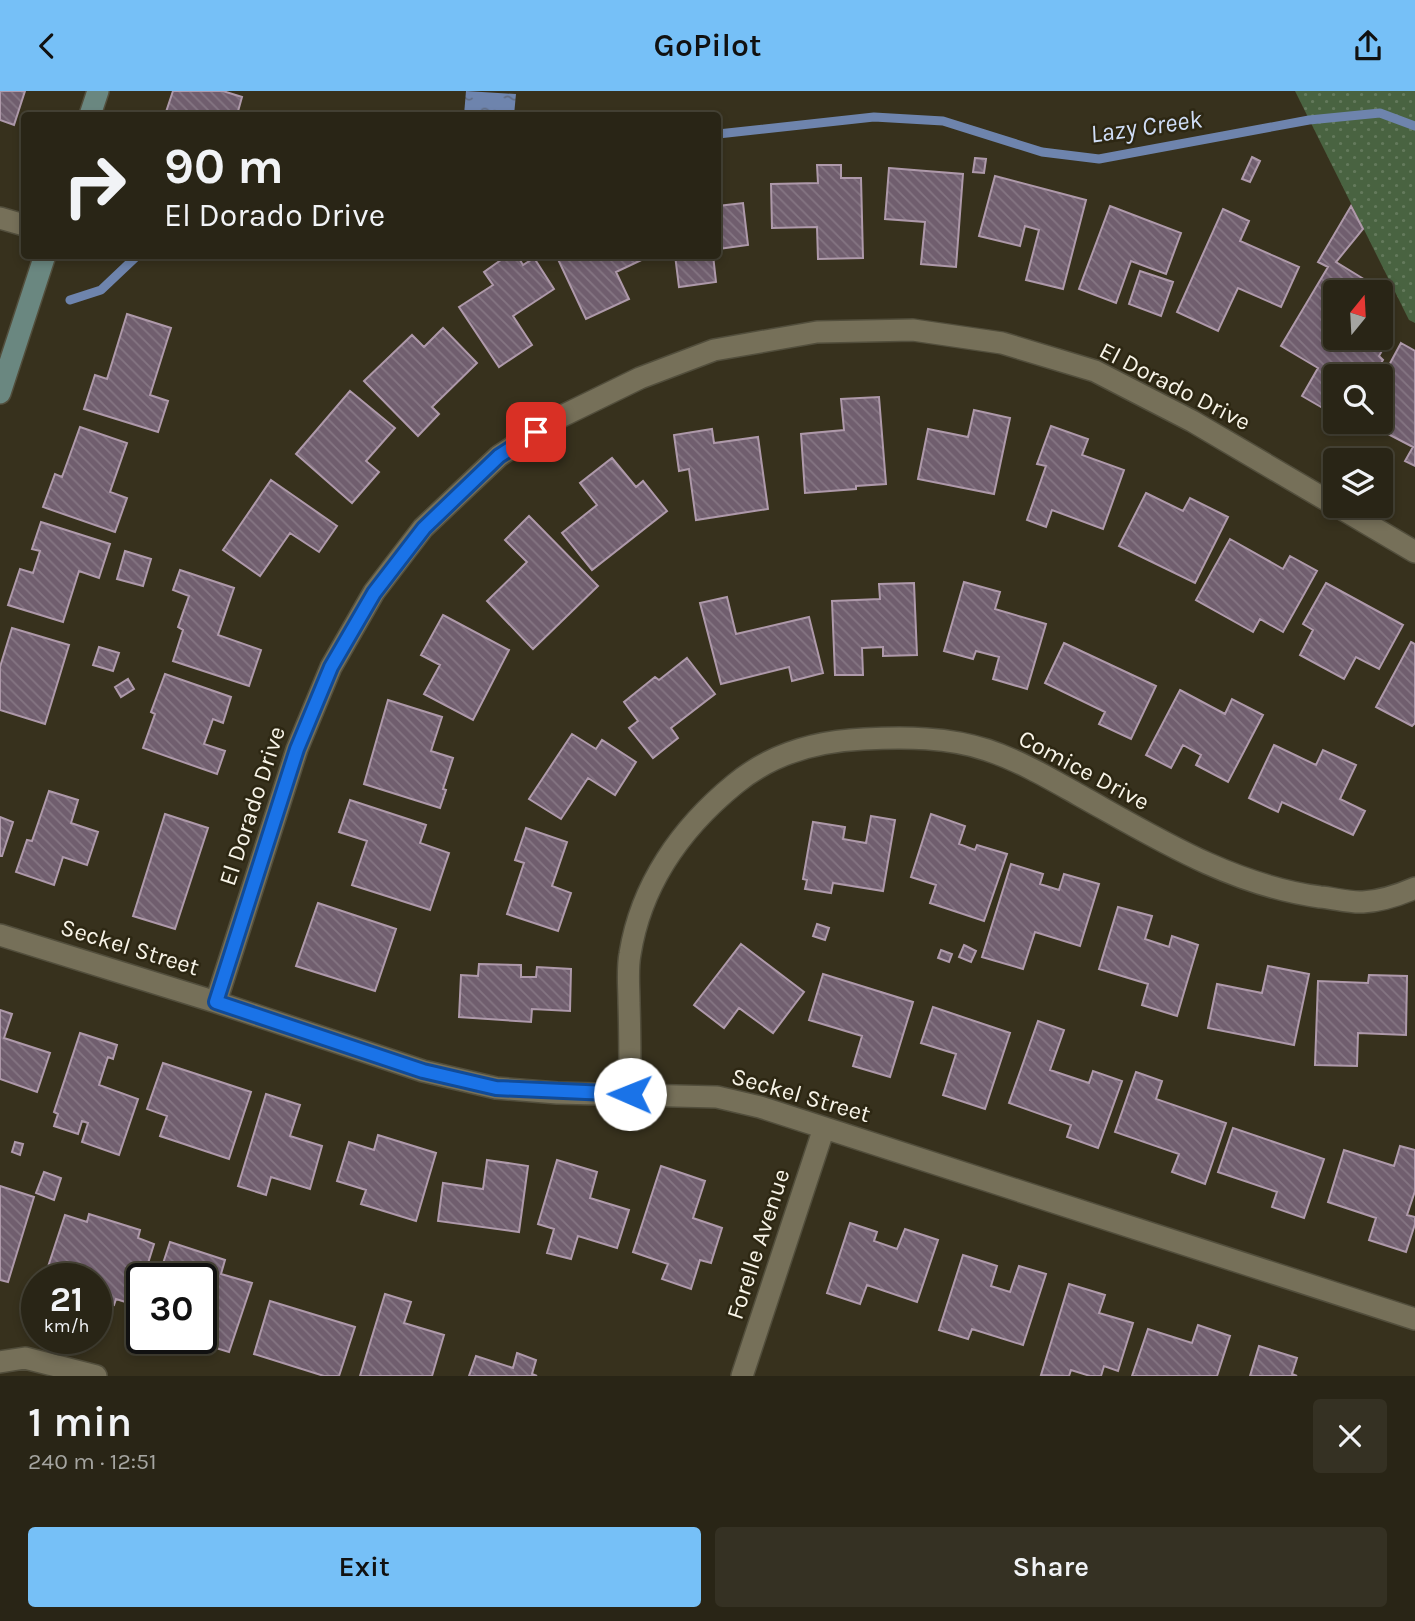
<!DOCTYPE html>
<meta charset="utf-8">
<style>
:root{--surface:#292516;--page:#353123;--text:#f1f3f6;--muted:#a5a5a1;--line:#454235;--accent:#76c0f7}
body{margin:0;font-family:Karla,sans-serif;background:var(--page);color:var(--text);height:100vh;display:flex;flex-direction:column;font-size:26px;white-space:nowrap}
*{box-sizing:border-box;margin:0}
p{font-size:23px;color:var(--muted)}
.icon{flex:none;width:38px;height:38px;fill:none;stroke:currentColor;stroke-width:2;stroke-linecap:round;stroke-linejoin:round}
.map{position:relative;height:1285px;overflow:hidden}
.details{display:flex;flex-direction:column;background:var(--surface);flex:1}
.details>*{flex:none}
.top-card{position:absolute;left:21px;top:21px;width:700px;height:147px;border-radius:7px;box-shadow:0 4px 10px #0003,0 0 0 2px var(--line);background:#292516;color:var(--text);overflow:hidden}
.needle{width:46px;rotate:18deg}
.fabs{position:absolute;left:1323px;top:189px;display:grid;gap:14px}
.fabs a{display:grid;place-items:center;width:70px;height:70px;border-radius:7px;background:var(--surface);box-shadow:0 4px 10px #0003,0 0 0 2px var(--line);font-size:35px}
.speed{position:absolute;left:21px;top:1172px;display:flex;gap:14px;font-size:35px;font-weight:700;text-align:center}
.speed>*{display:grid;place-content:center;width:91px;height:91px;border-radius:50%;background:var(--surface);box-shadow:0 4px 10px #0003,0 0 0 2px var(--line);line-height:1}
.speed small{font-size:18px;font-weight:400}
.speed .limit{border:4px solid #111;border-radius:10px;background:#fff;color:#111}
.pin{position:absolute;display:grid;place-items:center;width:60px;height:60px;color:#fff;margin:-30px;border-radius:14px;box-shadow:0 4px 10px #0006}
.me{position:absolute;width:77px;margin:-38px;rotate:271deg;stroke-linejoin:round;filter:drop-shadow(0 0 5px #0008)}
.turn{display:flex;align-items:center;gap:24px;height:147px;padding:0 28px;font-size:32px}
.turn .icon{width:91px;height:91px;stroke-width:2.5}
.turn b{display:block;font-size:49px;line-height:60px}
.round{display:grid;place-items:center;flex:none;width:74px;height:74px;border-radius:7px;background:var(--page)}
.headline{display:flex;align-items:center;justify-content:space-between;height:119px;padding:0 28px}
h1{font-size:42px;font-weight:600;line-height:52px}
.cta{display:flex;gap:14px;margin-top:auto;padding:14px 28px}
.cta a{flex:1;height:80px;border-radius:7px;background:var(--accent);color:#111;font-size:28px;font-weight:600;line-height:80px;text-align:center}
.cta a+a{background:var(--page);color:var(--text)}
header{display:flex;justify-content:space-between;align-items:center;height:91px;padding:0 28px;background:var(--accent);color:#111;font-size:32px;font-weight:600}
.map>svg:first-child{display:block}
.grass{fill:url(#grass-dots)}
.water{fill:url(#water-ripples)}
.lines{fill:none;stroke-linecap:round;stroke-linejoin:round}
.stream{stroke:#6e84ad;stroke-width:9}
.building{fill:url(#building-back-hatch);stroke:#ae99aa;stroke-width:2}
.street-casing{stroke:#524e3c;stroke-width:24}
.secondary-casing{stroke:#524e3c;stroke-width:24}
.street{stroke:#767059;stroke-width:21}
.secondary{stroke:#6a8780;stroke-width:21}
.route-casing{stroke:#114b97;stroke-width:18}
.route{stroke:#1a73e8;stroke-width:12}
.labels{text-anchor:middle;stroke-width:5;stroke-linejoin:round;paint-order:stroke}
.street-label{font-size:24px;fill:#f8f4e8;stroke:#2d2713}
.water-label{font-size:26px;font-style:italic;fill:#d0def8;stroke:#2d2713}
</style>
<header><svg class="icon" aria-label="back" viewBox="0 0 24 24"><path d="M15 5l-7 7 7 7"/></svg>GoPilot<svg class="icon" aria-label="share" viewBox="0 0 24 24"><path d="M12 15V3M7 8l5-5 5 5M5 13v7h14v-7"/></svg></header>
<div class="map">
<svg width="1415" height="1285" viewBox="0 0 1415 1285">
<defs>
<pattern id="grass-dots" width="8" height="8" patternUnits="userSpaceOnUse" patternTransform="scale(1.75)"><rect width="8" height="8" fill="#496341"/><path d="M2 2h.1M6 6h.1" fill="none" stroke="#647a5c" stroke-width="1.8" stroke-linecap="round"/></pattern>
<pattern id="water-ripples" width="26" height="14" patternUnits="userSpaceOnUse" patternTransform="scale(1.75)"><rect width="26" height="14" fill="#6e84ad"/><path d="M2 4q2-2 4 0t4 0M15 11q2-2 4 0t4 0" fill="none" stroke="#606c84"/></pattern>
<pattern id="building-back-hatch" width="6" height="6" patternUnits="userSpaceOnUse" patternTransform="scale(1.75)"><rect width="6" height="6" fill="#705e6e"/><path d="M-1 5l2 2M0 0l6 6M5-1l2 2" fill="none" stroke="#857683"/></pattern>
</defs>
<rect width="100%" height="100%" fill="#37311d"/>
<!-- grass -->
<path class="grass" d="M1295,0H1415V232L1409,229Z"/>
<!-- water -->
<path class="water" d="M466,0L516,3L514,24H464Z"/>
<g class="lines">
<!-- stream -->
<path class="stream" d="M718,43L874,26L943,30L1042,61L1099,68L1309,29L1380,22L1415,35
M70,209L101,199L138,164"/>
</g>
<!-- building -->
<path class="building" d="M0,0H25L14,34L0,29Z
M173,0H223L242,6L237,24H165Z
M1252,66L1260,70L1250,91L1242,88Z
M975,67L986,68L984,82L973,81Z
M817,74H841V87H861L863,167L818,168L817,136L772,137L771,93L818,92Z
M889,77L963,83L956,176L921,173L925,131L885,128Z
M995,85L1086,109L1063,198L1026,189L1039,139L1025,135L1020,155L979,145Z
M743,112L748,154L718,158V115Z
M1110,115L1181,142L1166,183L1131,170L1116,212L1079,198Z
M1351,115L1363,138L1336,171L1367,190L1361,201H1335V247H1363L1383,258L1379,265L1383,269L1373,285H1335V324L1302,305L1318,277L1281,255L1328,176L1318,171Z
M1223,118L1249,130L1240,150L1299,176L1281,216L1238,197L1218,240L1177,221Z
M508,164H517L523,174L534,167L554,198L513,225L532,254L499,276L459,216L493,194L484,181Z
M556,164H652L616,181L629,208L586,228Z
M675,164H713L716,191L679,196Z
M1140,180L1173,191L1161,225L1129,213Z
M127,223L171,237L150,304L168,310L158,341L84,318L95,284L107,288Z
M443,237L477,272L432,316L439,323L418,345L364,290L412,244L424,256Z
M1401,252L1415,260V375L1405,370L1413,356L1365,331H1381V289Z
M350,300L395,337L366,370L379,381L352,412L296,363Z
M879,306L886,393L856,395V398L805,402L801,343L844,339L841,308Z
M974,319L1010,327L994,403L918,388L928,338L968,346Z
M1051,335L1088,348L1082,364L1124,379L1103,438L1052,419L1046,436L1027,429L1046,375L1037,373Z
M80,336L127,352L110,401L127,407L115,441L43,416L55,383L62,386Z
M712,338L714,352L758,346L768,418L696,429L689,378L679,380L674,344Z
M612,367L636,396L643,390L667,420L592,479L562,442L597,414L580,392Z
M271,389L337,435L319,461L290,442L260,485L223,459Z
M1146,402L1183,420L1190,407L1228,426L1195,492L1119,455Z
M529,425L598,495L533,558L487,510L527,471L505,449Z
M41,431L110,453L99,487L79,480L63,531L8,514L20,478L33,482L40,460L32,458Z
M1230,448L1283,478L1290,465L1317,480L1283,541L1260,528L1253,541L1196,509Z
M125,460L151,468L143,495L117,488Z
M180,479L234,497L218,544L261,559L249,595L173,570L183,539L178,536L189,505L173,499Z
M964,491L1000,501L995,518L1046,533L1027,598L993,588L999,566L976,560L973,568L944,560Z
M914,492L917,564L883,565V556L862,557L863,584H835L832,510L880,508L879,493Z
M1326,492L1403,534L1379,578L1356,566L1344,588L1300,564L1313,539L1303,533Z
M727,506L736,543L809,526L823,582L792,590L789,576L721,593L700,512Z
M443,524L509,559L473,629L424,603L440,574L421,564Z
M12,537L69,554L45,633L0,619V576Z
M1411,551L1415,553V632L1412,635L1376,616Z
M1064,552L1156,595L1131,648L1099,633L1105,621L1045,592Z
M99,556L119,562L113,580L93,574Z
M687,567L715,603L671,637L678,647L653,667L629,637L638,630L624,611L655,586L659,589Z
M165,583L231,606L223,632L213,628L204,653L225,660L217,683L143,657L155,623L151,621Z
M128,588L134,598L121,606L115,596Z
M1180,599L1225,623L1232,608L1263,624L1228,691L1196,674L1201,664L1183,654L1171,677L1146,664Z
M388,609L442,626L431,660L453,667L443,698L446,699L440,717L364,693Z
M572,643L596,658L602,649L636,671L615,704L588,687L561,728L529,708Z
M1274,654L1316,674L1323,659L1356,674L1340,708L1365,720L1353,744L1282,711L1278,721L1249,707Z
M49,700L78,709L71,732L98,741L87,774L63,766L54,794L16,781L27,749L32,750Z
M350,709L426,734L420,752L449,762L430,819L352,794L367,750L339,741Z
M165,723L208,737L175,838L133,825Z
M931,723L965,735L959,753L975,759L977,754L1007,763L984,830L930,812L936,794L911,786Z
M871,725L895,729L883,800L833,792L831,802L805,798L807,789L803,788L813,731L845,736L843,748L866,752Z
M0,726L13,731L2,765H0Z
M526,737L567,751L552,795L571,802L558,840L507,823L524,772L515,769Z
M1011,773L1043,783L1040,793L1059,799L1064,783L1099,793L1080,855L1035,841L1023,878L982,866Z
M318,812L396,838L375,900L296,875Z
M1118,816L1152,825L1145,848L1169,856L1172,845L1198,854L1177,925L1142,914L1148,893L1099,878Z
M817,833L829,837L825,849L813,845Z
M741,853L804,901L773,942L739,917L724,937L694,914Z
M964,854L976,860L971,871L959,866Z
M941,859L952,863L949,871L938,867Z
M479,873L521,874V886H536L537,876L571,878L570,920L532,918L531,931L459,926L461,884L478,885Z
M1268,875L1309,883L1294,954L1208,937L1217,893L1262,902Z
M823,883L913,911L890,986L853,975L862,945L809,929Z
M1369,884L1407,885L1406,944L1358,942L1357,975L1315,974L1318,890L1368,892Z
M933,916L1010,942L985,1018L943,1004L956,963L921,952Z
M0,919L12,923L4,947L50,962L37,1001L0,988Z
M1038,930L1064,939L1050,979L1089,992L1093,980L1122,990L1098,1057L1067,1046L1071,1034L1009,1012Z
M80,942L117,954L113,968L108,966L99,994L138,1008L119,1064L82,1051L88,1032L82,1030L78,1043L54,1035L58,1023L54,1021Z
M163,972L251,1001L229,1068L160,1045L167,1025L147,1018Z
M1136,981L1162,990L1156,1008L1226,1032L1205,1093L1172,1081L1179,1063L1115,1041Z
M266,1003L300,1014L290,1045L322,1055L310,1098L271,1086L266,1104L238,1095Z
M1233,1037L1324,1068L1304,1127L1272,1116L1277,1101L1218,1081Z
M378,1044L436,1062L416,1130L361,1113L366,1099L337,1090L349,1051L374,1059Z
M15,1051L23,1053L20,1064L12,1061Z
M1400,1055L1415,1059V1100L1407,1124L1415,1126V1133L1406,1161L1369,1149L1376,1127L1328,1111L1344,1059L1394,1075Z
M487,1069L528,1075L519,1141L438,1130L443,1092L483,1098Z
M557,1069L597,1081L590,1107L629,1119L617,1157L578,1145L571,1168L547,1162L554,1138L538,1133Z
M661,1075L705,1090L693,1127L722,1137L711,1172L700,1169L691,1198L662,1188L668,1173L633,1161Z
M44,1081L61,1087L54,1109L36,1102Z
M0,1095L34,1106L8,1191L0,1189Z
M89,1123L140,1139L138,1147L154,1153L135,1214L116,1208L114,1214L97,1209L99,1202L96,1201V1188H44L65,1124L87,1131Z
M850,1132L877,1141L874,1150L897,1158L905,1138L938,1149L917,1211L867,1194L860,1213L827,1202Z
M170,1151L225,1169L221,1183L252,1192L229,1261L196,1251V1248H201V1233L205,1222L201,1220V1188H158Z
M963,1164L997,1175L991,1195L1010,1201L1019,1175L1046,1183L1023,1254L972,1238L968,1248L939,1239Z
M1069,1193L1105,1204L1099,1222L1133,1232L1118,1280L1104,1275L1101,1285H1090L1071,1279L1069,1285L1041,1284Z
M385,1203L411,1211L404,1232L444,1244L432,1285H360Z
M270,1210L355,1236L339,1285H324L254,1263Z
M1198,1234L1230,1245L1217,1285H1132L1148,1238L1192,1252Z
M1259,1255L1297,1267L1292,1283L1297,1285H1250Z
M517,1262L536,1269L532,1283L537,1285H469L476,1265L513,1277Z"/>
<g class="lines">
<!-- street casing -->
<g class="street-casing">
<path id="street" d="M0,127L24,134
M1337,415L1415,461
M0,844L216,911L423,980L496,997L557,1002L717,1006L760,1016L1415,1228
M216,911L297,658L331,576L374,501L423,437L499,365L554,329L640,287L714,259L817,241L913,239L1002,252L1095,280L1192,330L1335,414
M630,1004C630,973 630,942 629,912C629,896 627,879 630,863C641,794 681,737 735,693C771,663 817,650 864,648C905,646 948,646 987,659C1020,670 1049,687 1079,704C1156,747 1231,794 1320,806C1334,807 1349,812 1363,811C1380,810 1399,804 1415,797
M0,1271L25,1267L96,1285
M742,1285L824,1037"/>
</g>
<!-- secondary casing -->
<g class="secondary-casing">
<path id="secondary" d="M90,24L98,0
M0,302L45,164"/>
</g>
<!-- street -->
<use href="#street" class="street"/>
<!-- secondary -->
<use href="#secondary" class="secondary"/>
</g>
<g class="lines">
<!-- route casing -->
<g class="route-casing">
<path id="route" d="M536,341L499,365L424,437L374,502L331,576L297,658L216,911L423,980L496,997L630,1003"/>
</g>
<!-- route -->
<use href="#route" class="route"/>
</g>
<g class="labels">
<!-- street labels -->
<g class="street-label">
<text transform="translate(1175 295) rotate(27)" y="8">El Dorado Drive</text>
<text transform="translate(1084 679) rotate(28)" y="8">Comice Drive</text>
<text transform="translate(252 715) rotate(-72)" y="8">El Dorado Drive</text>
<text transform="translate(130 856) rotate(17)" y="8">Seckel Street</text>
<text transform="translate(801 1004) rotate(16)" y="8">Seckel Street</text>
<text transform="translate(758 1153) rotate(-72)" y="8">Forelle Avenue</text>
</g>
<!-- water labels -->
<g class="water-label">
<text transform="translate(1146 35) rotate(-8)" y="9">Lazy Creek</text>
</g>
</g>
</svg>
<div class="fabs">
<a><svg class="needle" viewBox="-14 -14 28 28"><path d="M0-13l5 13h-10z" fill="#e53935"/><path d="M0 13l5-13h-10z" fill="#a5a5a1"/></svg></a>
<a><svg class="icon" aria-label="search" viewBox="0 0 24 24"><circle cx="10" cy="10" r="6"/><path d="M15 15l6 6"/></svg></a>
<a><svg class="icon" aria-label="layers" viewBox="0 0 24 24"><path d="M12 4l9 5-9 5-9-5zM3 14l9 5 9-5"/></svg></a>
</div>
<div class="speed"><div>21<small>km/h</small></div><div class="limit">30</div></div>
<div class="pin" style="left:536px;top:341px;background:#d93025"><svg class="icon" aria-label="arrive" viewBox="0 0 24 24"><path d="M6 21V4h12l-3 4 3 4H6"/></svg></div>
<svg class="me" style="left:630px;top:1003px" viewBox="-20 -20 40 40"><circle r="19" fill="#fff"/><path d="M0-13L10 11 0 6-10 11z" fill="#1a73e8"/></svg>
<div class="top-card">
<div class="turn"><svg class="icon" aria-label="right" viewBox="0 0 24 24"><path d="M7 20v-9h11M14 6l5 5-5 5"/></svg><div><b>90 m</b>El Dorado Drive</div></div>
</div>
</div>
<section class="details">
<div class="headline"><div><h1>1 min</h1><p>240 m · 12:51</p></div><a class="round"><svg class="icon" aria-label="close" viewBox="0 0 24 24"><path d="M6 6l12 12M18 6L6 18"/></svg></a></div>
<div class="cta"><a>Exit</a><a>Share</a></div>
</section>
